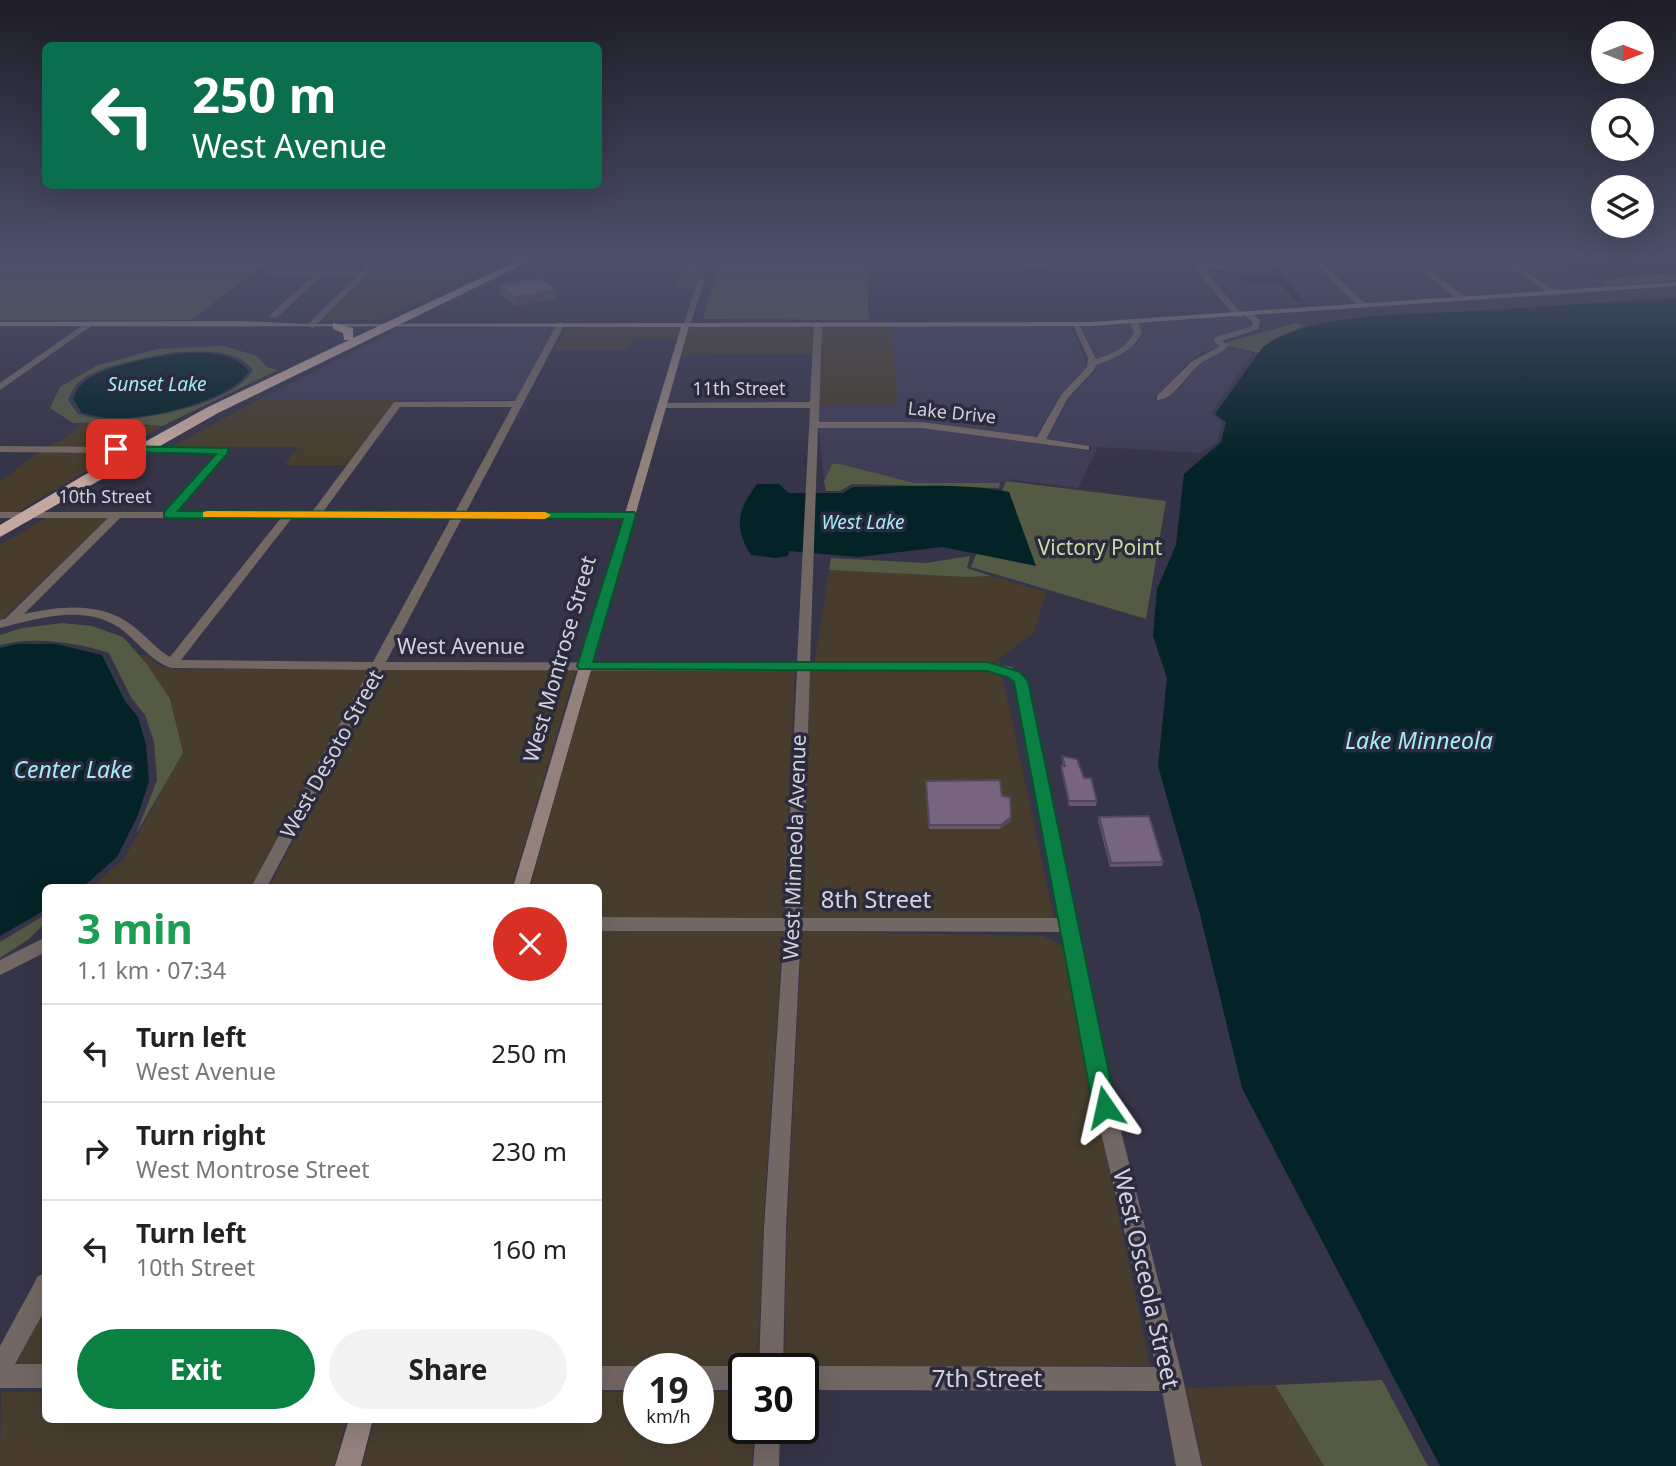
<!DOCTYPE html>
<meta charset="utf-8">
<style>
:root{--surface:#fff;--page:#f2f2f2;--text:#222;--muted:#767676;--line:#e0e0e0;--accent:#0b8043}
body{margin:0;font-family:"Noto Sans",sans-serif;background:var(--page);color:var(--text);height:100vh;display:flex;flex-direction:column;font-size:26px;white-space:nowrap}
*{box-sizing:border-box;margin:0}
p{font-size:23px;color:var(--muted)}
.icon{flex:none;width:38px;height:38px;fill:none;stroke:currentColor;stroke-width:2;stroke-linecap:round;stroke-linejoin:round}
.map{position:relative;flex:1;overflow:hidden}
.details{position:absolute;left:42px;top:884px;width:560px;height:539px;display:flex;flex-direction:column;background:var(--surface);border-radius:10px;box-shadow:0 7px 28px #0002}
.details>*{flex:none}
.banner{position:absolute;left:42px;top:42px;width:560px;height:147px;border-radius:10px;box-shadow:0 7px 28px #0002;background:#0b6e4f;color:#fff;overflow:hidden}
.needle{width:46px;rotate:90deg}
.buttons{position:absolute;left:1591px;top:21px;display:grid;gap:14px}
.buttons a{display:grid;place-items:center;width:63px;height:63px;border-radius:50%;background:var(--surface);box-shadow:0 7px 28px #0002;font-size:35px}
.speed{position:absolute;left:623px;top:1353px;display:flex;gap:14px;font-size:35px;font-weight:700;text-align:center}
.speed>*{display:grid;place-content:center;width:91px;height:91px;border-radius:50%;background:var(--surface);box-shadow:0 7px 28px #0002;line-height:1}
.speed small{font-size:18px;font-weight:400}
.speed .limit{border:4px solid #111;border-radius:10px;background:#fff;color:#111}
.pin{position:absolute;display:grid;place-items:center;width:60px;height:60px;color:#fff;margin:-30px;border-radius:14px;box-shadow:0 4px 10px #0006}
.me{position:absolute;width:77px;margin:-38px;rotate:349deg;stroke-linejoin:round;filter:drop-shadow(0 0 5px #0008)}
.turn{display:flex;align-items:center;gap:24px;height:147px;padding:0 35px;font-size:32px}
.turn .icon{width:91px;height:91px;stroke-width:2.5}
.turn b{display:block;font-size:49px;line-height:60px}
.round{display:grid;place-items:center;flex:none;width:74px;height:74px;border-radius:37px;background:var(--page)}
.head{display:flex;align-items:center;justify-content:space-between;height:119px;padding:0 35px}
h1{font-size:42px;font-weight:700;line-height:52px;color:#1e9e55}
.action{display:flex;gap:14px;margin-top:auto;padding:14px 35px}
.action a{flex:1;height:80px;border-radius:42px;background:var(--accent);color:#fff;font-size:28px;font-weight:700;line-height:80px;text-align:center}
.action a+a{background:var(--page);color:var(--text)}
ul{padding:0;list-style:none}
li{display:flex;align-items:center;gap:21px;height:98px;padding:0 35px;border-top:2px solid var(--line)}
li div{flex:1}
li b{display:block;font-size:26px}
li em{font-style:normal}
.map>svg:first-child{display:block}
.commercial{fill:#483d2d}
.built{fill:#403d57}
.green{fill:#545a43;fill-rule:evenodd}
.water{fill:#042327}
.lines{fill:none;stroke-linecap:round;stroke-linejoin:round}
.street{fill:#736764;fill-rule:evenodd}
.secondary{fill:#93827c;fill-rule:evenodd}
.highway{fill:#c3a8a0;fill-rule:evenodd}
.wall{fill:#66576d}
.shaded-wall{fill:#534759}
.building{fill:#77657f;stroke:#534759;stroke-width:2}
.route{fill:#0b8043;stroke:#07532c;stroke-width:2}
.slow{fill:#f59e0b}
.labels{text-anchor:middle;stroke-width:7;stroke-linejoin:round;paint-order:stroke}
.far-street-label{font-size:18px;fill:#d3d2df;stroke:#2c2a3d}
.far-water-label{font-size:19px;font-style:italic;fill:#a1edf8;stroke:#2c2a3d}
.park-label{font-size:21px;fill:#cddaa2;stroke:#2c2a3d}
.street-label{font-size:21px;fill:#d3d2df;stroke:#2c2a3d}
.water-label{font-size:23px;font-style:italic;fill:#a1edf8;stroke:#2c2a3d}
.near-street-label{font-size:24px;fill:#d3d2df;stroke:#2c2a3d}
</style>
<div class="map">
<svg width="1676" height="1466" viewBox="0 0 1676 1466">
<rect width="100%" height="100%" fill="#363448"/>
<!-- commercial -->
<path class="commercial" d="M385,257H509L379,320H321Z
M567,325L681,326L677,340H631L627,350H554Z
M690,326H814L812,354L682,355Z
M822,326H891L899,404L820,406Z
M258,400H401L394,402L347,465H284L298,447H171Z
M113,422L162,426L127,447H47L67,437L82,423Z
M120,451L17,512H0V482L39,452Z
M48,517L108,518L0,621V545Z
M829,570L967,577L991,576L1046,592L1034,633L999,658L1000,664L810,662L815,661Z
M139,655H146L161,667L175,669L370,670L251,887H92L124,859L183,753L146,663Z
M385,670H576L512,887H269Z
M591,670H795L784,918L599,917L598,887H530Z
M810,670H988L1002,674L1054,919L803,918Z
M599,930L783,931L763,1228L758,1366H599Z
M802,931L1044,936L1062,946L1150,1366L784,1367L787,1228Z
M45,1308V1367H15Z
M1275,1385L1324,1466H1203L1186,1388Z
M1,1392H45L46,1419H347L334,1466H0Z
M599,1392H639V1428H698V1392H744V1428H754L752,1466H362L375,1419H598Z"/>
<!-- built -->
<path class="built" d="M1244,316L1253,322L1251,326L1214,338L1213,341L1219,347L1201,353L1183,366L1172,385L1154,398L1163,400L1182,387L1193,368L1210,355L1229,348L1253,353L1211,413L1222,422L1217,442L1200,453L1098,447L1078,488L1007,479L1000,483H914L840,464L832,465L824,480L819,427L897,425L984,434L1090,451L1092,447L1046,439L1069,398L1093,373L1097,364L1123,354L1138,342L1142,334L1139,323Z
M1131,324L1133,333L1129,341L1115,352L1097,359L1080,326Z
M556,325L516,400H258L399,328Z
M891,326H1071L1087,364L1083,372L1059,397L1036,437L922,423H819L820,406L898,404Z"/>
<!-- green -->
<path class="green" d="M0,257H274L191,320H0Z
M679,257H702L694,287L675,288L687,262V258Z
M976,257H1072C1058,268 1010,274 991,270L988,262Z
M720,260L866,261L869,320L703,319Z
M1676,268V280L1611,285L1603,282L1607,279Z
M1296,323L1304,326L1271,341L1258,353L1220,344Z
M224,346L257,356L267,367L278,370L162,426L113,422L73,423L50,408L60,387L96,366L157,349ZM175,352C201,352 235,347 253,370C234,403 157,417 122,420C107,421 92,418 78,414L68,400C70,396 73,389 76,385C92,366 151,357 175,352Z
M832,464H840L914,483H1000L999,488L852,484L840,491H826L824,481Z
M1006,481L1166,501L1146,619L971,567Z
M970,556L967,568L991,576L967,577L829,570L831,558L926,563Z
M62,623L92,626L123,637L146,663L170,699L183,753L136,834L157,780L154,742L145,715L132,699L109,653C75,642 35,636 0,645V635L22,628Z
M45,915V923L29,939L0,958V942Z
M1382,1380L1428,1466H1324L1275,1385Z"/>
<!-- water -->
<path class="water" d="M1254,257H1291L1295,259L1285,258L1272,262L1305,302H1297L1280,284L1245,283L1238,276L1278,275L1261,259Z
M1550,257H1676V273L1627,276L1611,280L1585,274Z
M1676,298V1466H1440L1242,1088L1200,914L1158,766L1167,678L1153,636L1157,589L1176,545L1184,474L1221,442L1226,422L1215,414L1263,347C1309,312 1414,315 1472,311C1540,307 1608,302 1676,298Z
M174,354C200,353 230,349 249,371C231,401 153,418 119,418C106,418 94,416 82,413L73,399C75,395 77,388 81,385C96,367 151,358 174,354Z
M757,484H779L789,493H843L853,487C904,487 959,482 1009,492L1036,566L942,547L858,557L789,551L788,556L776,558L751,555C733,527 738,509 757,484Z
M17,644H56L102,655L125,701L138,717L146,744L149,781L138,815L117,857L83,887H46L45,910L0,936V648Z"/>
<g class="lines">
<!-- street -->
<path class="street" d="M378,257H384L313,328L306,326L357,276H321L276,318L269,316L313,276L271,275L268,271L362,272Z
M1309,257H1315L1366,304V308H1360Z
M1405,257H1412L1465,297V301H1459Z
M1498,257H1505L1557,292L1550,294Z
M1205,263L1230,267L1227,269H1203L1241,313V317H1235L1195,268Z
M698,278L705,280L690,325L683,327Z
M1245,312H1251L1260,320L1258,329L1222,341L1229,346C1220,355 1205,358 1195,368C1185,378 1173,400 1157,400V396L1191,362L1220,346L1213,341L1216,337L1252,326L1253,322L1245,316Z
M1134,320L1138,322L1142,333C1132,352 1115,358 1096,365L1094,370L1068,398L1046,439L1089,446V450L921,428H818L810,663H988L1011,667L1028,681L1115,1107L1183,1379L1202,1466H1176L1162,1391L803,1390V1368H797L803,1366L1156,1367L1095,1107L1062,932L801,931L786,1228L783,1368H759L764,1228L784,931H598V917L785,918L797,671L382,670L267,887H251L369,670L171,668C153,662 139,644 125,632C89,602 40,618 0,628V620L5,619L108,518H0V512H165L217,454L0,452V446L225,448L228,449V453L177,512H312L394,402L515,401L557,324L561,322L565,324L466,512H630L635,515L630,518H462L386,662L797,663L810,408H662L657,405L659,403L810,402L814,324L818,322L822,324L819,422H921L1037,437L1061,395L1087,367L1088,358L1072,322L1079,324L1096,359C1112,354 1126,348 1134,333L1130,322ZM400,407H512L455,512H323ZM120,518H281L170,657C156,649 146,636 133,626C101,601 60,606 24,614ZM292,518H451L373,662L181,660ZM810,671H988L1002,673L1015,683L1059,918H802Z
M87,322L94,324L0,390V383Z
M46,937V952L0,975V960Z
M46,1273V1308L15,1364H46V1388H0V1346L38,1276Z
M598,1366H639L645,1368H639V1390H598Z
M698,1366H744L750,1368H744V1390H698V1368H692Z
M756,1428H780L779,1466H753Z"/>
<!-- secondary -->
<path class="secondary" d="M1676,282V286L1091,326L689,327L529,887H513L681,327L0,326V322L240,321L310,324L1091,322Z
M349,1419H373L361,1466H335Z"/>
<!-- highway -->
<path class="highway" d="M526,257H538L218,413L0,537V525L81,477L208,407L349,340H344L343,333L333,329V323L353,328V338Z"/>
</g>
<!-- wall -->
<path class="wall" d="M499,285L557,298L516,306L501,294Z
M1062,756L1084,778L1097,801L1096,806H1069L1061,770V766H1063L1062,760Z
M926,781L1002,796L1011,817V821L1000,829H929Z
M1099,817L1163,862L1162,866L1110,867L1098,821Z"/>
<!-- shaded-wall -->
<path class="shaded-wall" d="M556,289L557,298L516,306L514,298Z
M1011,817V821L1000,829L1001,825Z"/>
<!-- building -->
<path class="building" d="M540,278L556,289L514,298L499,285Z
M1062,756L1077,759L1084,778H1091L1097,801H1069L1061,766H1065Z
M1000,780L1002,796L1010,797L1011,817L1001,825H929L926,781Z
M1149,816L1163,862L1111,863L1099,817Z"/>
<!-- sky -->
<linearGradient id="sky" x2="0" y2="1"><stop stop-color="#1e1d28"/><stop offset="0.56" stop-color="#4c506a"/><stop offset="1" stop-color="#4c506a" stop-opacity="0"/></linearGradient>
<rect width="1676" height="462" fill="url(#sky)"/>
<!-- route -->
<path class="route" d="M116,446L228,448V453L178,511L634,512L636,515L593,662H988L1020,672L1028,681L1116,1107L1112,1114L1105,1117L1097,1114L1093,1107L1014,682L1009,678L987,671L579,669L577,666L623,519L168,518L164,517V512L216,454L112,452V447Z"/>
<!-- slow -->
<path class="slow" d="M207,511L545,512L551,515L545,519L203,517V512Z"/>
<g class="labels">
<!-- far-street labels -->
<g class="far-street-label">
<text x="739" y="395">11th Street</text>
<text transform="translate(952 413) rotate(6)" y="6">Lake Drive</text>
<text x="105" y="503">10th Street</text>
</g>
<!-- far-water labels -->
<g class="far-water-label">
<text x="157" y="391">Sunset Lake</text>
<text x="863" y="529">West Lake</text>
</g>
<!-- park labels -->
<g class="park-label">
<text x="1100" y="555">Victory Point</text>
</g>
<!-- street labels -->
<g class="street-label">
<text x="461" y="654">West Avenue</text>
<text transform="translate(560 659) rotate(-74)" y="7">West Montrose Street</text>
<text transform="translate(332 754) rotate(-61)" y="7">West Desoto Street</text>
<text transform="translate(795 847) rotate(-88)" y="7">West Minneola Avenue</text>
</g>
<!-- water labels -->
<g class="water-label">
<text x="1419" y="749">Lake Minneola</text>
<text x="73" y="778">Center Lake</text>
</g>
<!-- near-street labels -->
<g class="near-street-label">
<text x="876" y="908">8th Street</text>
<text transform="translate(1146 1279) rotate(77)" y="8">West Osceola Street</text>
<text x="987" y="1387">7th Street</text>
</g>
</g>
</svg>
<div class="buttons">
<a><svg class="needle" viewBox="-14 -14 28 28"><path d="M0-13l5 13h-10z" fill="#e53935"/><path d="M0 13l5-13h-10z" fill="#767676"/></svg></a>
<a><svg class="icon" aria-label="search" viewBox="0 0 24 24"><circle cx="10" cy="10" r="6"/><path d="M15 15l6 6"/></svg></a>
<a><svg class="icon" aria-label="layers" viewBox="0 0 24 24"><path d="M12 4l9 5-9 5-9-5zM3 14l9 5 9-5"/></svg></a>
</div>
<div class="speed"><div>19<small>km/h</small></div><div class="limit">30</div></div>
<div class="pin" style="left:116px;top:449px;background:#d93025"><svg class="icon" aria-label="arrive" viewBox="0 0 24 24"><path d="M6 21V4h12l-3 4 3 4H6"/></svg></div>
<svg class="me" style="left:1105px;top:1107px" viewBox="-20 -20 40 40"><path d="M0-17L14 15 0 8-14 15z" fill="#0b8043" stroke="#fff" stroke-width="4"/></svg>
<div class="banner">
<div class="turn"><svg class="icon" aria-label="left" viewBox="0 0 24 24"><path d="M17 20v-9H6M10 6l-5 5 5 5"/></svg><div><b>250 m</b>West Avenue</div></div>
</div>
<section class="details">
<div class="head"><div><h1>3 min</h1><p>1.1 km · 07:34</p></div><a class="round" style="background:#d93025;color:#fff"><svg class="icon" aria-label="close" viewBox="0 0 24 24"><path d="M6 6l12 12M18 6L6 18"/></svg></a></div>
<ul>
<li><svg class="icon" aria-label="left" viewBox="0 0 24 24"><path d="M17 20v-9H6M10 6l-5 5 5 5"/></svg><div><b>Turn left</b><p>West Avenue</p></div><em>250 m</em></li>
<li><svg class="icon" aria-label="right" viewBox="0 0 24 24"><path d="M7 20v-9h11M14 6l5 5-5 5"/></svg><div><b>Turn right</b><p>West Montrose Street</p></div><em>230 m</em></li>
<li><svg class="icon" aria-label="left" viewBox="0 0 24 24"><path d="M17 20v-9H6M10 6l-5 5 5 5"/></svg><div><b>Turn left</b><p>10th Street</p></div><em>160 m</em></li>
</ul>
<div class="action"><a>Exit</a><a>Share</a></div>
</section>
</div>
